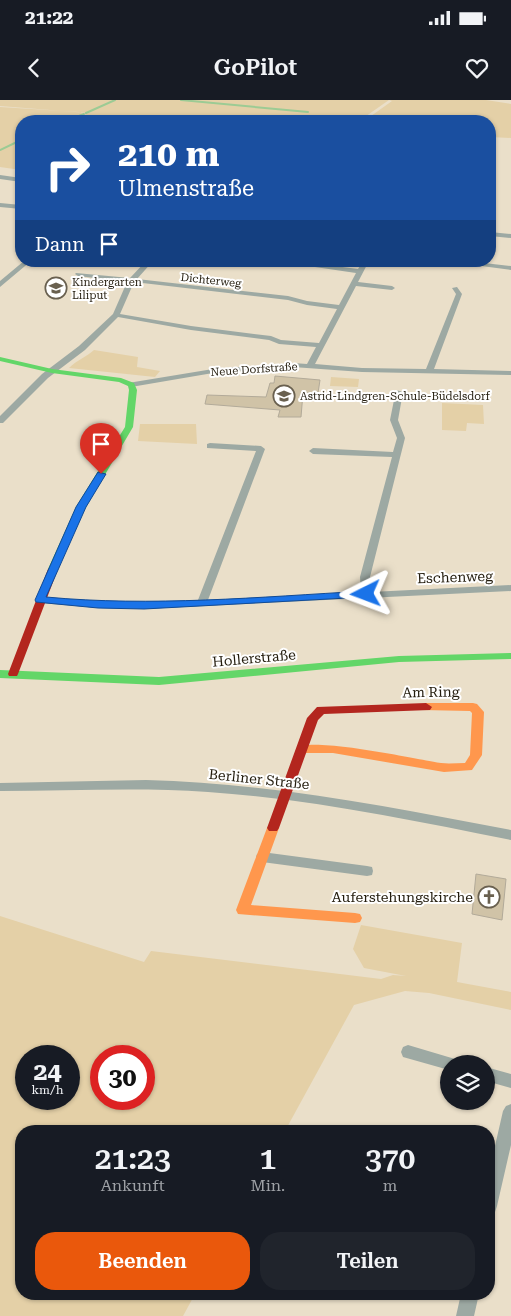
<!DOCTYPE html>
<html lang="de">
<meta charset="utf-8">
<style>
:root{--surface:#171b24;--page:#20242c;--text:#f1f3f6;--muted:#9ea1a6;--accent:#ea580c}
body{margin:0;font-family:"Roboto Serif",serif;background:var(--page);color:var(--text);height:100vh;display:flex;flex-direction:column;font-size:19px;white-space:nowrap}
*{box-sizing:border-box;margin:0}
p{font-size:16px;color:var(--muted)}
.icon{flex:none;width:28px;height:28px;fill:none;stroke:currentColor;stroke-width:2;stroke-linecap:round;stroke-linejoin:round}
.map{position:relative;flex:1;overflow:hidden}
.side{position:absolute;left:15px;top:1025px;width:480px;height:175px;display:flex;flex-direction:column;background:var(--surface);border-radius:20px;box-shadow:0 1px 4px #0004}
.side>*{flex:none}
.top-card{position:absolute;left:15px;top:15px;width:481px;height:152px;border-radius:20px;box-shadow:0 1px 4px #0004;background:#1a4fa0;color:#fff;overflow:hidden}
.buttons{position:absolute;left:440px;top:955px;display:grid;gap:10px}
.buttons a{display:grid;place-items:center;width:55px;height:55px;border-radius:50%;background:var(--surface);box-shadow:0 1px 4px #0004;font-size:25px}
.speed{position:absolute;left:15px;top:945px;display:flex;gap:10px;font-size:25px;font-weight:700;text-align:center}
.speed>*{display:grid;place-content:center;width:65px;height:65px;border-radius:50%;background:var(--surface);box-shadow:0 1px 4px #0004;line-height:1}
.speed small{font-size:12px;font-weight:400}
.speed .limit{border:8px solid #d22;background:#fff;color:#111}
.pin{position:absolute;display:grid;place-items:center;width:42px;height:42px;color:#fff;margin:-51px -21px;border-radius:50% 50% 50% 0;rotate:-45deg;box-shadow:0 0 5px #0007}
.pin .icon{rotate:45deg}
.me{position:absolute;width:55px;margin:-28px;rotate:267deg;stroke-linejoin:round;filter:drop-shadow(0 0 4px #0008)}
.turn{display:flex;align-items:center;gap:18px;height:105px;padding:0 20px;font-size:22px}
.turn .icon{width:65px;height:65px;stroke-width:2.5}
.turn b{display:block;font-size:35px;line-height:42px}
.then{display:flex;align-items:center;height:48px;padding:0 20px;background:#0003;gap:10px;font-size:19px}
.eta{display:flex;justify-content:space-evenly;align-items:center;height:85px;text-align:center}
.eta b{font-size:30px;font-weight:600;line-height:35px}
.primary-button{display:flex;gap:10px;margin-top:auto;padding:10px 20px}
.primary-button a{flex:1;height:58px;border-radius:20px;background:var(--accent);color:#fff;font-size:20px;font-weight:600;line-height:58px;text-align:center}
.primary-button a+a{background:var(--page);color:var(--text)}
.status{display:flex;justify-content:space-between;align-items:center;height:35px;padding:0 25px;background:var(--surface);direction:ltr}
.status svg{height:14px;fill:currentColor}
header{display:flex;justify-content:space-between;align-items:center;height:65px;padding:0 20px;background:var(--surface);font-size:22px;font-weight:600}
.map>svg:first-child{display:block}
.green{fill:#e4d0a7;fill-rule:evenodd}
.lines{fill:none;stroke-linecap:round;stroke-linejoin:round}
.stream{stroke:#9ccb94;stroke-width:2}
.building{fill:#d0c3a7;stroke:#b2aa99}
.street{fill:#9da9a3;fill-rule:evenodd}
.fast{fill:#63d668;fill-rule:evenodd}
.slow{fill:#ff974d;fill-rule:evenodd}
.jam{fill:#b3261e;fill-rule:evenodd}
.route{fill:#1a73e8;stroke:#114b97}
.labels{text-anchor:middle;stroke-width:4;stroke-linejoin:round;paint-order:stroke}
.far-street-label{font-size:11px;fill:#231c0d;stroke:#fff}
.far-poi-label{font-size:11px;fill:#231c0d;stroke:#fff;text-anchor:start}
.street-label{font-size:14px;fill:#231c0d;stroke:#fff}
.poi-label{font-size:14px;fill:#231c0d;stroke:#fff;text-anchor:end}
</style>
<div class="status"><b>21:22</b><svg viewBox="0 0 49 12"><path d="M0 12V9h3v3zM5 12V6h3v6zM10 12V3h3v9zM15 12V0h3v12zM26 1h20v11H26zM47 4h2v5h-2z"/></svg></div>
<header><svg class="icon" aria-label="back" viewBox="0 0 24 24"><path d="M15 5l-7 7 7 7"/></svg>GoPilot<svg class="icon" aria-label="heart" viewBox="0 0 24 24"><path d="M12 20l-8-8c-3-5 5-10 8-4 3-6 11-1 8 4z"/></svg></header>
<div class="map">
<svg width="511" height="1216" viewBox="0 0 511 1216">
<rect width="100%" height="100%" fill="#eadfc9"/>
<!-- green -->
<path class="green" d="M0,0H486L511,4V38L490,37V21H364L392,1L389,0L359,21H71L88,13L0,6Z
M0,7L79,12L84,14L68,21H21V70L0,67Z
M94,250L138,257L137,267L160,271L155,277L69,268C77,260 86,257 94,250Z
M331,277L359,279L358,287L330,286Z
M442,303L483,305L484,324L467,323L466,331L442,330Z
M140,324H196L197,344L138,341Z
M0,816L144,862L151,851L381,879L393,875L406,876L364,868L353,849L361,825L462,843L457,882L511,892V910L429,893L405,891L354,905L285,1031H21V1194H195L183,1216H0ZM26,956H69V999H26ZM101,956H144V999H101Z"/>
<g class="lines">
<!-- stream -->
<path class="stream" d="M181,0L308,12
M86,13L115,0
M66,21L84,14
M0,50L21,40"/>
</g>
<!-- building -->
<path class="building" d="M275,276L320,280L318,293H303L301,317H278L280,310L205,304L207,295L266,297L270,283H274Z
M476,774L506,779L502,820L472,814Z"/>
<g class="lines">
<!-- street -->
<path class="street" d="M0,75L21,78V82L0,79Z
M0,103L21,105V109L0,107Z
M490,132L511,134V138L490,136Z
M24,161H31L0,187V181Z
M146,161H153L137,179L288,196L307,201L339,205L356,173L274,161H296L358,169L363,161H369L358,182L392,186L395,188L392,190L356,186L315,264L362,268L426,269L456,194L452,188L457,187L462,194L434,269L511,271V275L362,272L293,267L213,273L131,287L127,285L128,283L213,269L293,263L307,264L316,247L279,244L269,240L191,230L118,217L85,250L48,278L3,323H0V316L42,274L79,246L113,214L127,182L78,176L75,174L76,173L130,178ZM134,182L288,200L307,205L337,209L319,243L281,240L271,236L191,226L120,214Z
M208,161H229C224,164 213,164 208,161Z
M443,161H467L511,166V170Z
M396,290L403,292L398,320L405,338L370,477L371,492L511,485V491L144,509L98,508L40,503L35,500L40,497C93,501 145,503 198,500L256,351L207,348V344L210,343L261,346L265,349L208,500L361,492L360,477L392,357L313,354L309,351L313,348L393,352L397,338L390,320Z
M146,680C269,683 390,707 511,730V740C411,720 310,699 208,692C139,687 70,691 0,691V683Z
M262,752L367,766L372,767L373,771L372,775L367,776L262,762L257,760L256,757L257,754Z
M408,945L455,959L457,964H449V970L403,957L401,952L403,947Z
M486,967L511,974V988L486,981Z
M511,1004V1045L497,1106L495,1112L489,1114V1072L503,1011L506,1006Z
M461,1194H479L474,1216H456Z"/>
<!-- fast -->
<path class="fast" d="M0,257L52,269L121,278L134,283L137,290L133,327L86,407L56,471L53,472L48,469L76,407L125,327L129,290L128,286L119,282L52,273L0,261Z
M511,553V559L399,562L159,585L0,578V570L159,577L399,556Z"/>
<!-- slow -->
<path class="slow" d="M426,603H473L477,604L484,612L482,655L472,670L444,672L333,653H302L296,649C306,635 420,660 441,663C449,664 457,663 465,663L470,655L472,613L470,611L422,610L420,607Z
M273,723L277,725L279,728L251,805L355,813L360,814L362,818L360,822L355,823L238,814L236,810L267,728L269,725Z"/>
<!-- jam -->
<path class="jam" d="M53,466L58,469L18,574L17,576H9L8,574L48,469Z
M426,603L432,607L430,610L324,614L318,620L279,728L277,731H269L267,728L307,618L317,607Z"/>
</g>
<!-- route -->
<path class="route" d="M98,372L106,374L86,407L46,497C152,507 259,497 366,491L371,494L366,497L144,509L98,508L36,502L35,500L76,407Z"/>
<!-- icons -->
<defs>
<g id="school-ring" transform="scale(1.125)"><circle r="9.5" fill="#fff" stroke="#69604f" stroke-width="1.5"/><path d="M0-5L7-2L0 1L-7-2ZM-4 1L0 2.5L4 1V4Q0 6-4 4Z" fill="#69604f"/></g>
<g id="church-ring" transform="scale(1.125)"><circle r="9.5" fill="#fff" stroke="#69604f" stroke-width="1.5"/><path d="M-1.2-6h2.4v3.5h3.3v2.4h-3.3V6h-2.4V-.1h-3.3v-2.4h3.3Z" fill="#69604f"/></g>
</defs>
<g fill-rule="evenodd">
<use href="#school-ring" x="56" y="188"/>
<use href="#school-ring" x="284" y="296"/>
<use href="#church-ring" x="489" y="797"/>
</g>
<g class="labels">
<!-- far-street labels -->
<g class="far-street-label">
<text transform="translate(211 180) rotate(6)" y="4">Dichterweg</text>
<text transform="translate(254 269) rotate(-4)" y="4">Neue Dorfstraße</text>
</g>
<!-- far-poi labels -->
<g class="far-poi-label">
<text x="72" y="186">Kindergarten<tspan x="72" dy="13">Liliput</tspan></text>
<text x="300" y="300">Astrid-Lindgren-Schule-Büdelsdorf</text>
</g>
<!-- street labels -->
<g class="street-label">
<text transform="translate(455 477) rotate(-2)" y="5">Eschenweg</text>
<text transform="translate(254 558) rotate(-5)" y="5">Hollerstraße</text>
<text transform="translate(431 592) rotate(-1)" y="5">Am Ring</text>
<text transform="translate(259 679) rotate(6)" y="5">Berliner Straße</text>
</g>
<!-- poi labels -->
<g class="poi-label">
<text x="473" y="802">Auferstehungskirche</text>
</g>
</g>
</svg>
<div class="buttons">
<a><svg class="icon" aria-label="layers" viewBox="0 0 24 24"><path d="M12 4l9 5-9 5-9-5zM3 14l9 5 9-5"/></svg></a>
</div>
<div class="speed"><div>24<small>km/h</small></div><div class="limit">30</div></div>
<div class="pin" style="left:101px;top:374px;background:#d93025"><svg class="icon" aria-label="arrive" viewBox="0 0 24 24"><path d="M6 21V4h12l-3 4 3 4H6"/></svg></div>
<svg class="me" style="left:366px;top:494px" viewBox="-20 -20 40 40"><path d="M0-17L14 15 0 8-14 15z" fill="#1a73e8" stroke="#fff" stroke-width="4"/></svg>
<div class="top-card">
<div class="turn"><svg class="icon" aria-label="right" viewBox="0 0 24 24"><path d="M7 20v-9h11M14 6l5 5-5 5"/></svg><div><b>210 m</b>Ulmenstraße</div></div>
<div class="then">Dann<svg class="icon" aria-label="arrive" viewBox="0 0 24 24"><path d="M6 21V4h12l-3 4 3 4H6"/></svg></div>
</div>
<section class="side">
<div class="eta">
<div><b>21:23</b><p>Ankunft</p></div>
<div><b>1</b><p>Min.</p></div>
<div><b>370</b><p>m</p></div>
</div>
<div class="primary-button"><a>Beenden</a><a>Teilen</a></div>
</section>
</div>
